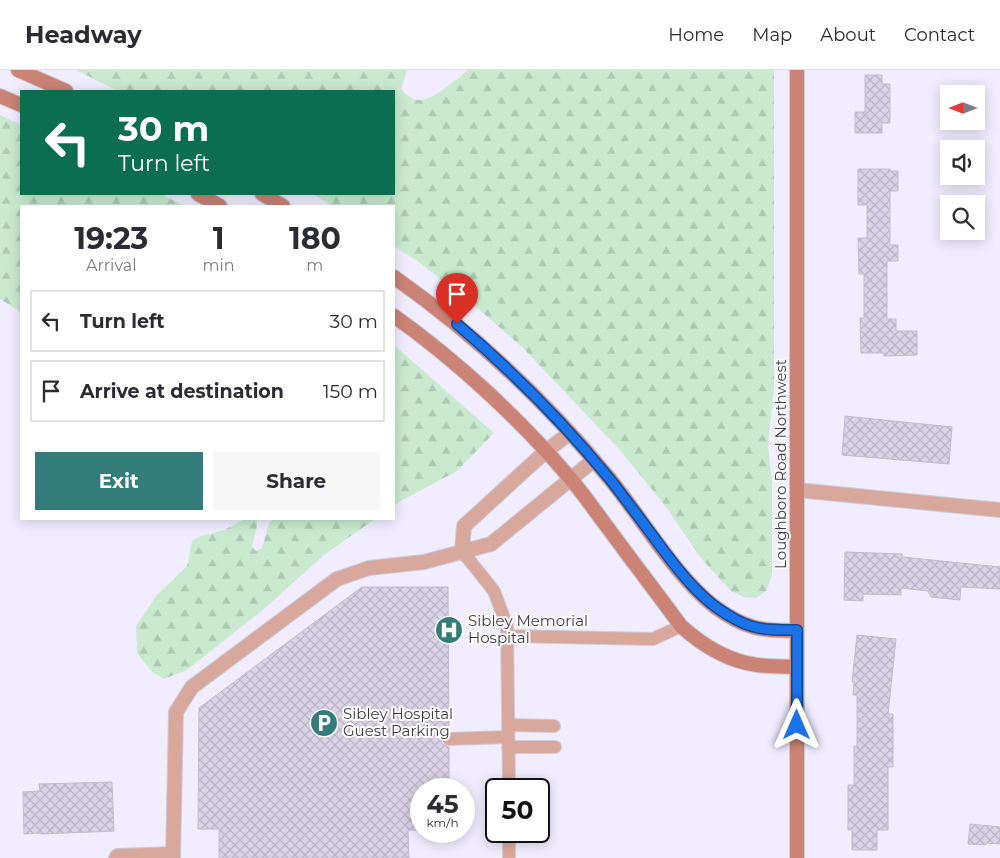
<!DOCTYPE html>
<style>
:root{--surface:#fff;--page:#f7f7f7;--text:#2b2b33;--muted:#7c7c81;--line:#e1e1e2;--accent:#337c7a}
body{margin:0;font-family:Montserrat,sans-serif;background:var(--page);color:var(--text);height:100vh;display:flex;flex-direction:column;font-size:19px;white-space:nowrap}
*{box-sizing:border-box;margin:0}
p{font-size:16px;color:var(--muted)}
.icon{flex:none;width:28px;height:28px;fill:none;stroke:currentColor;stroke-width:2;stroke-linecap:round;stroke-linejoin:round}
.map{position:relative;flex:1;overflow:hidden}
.sheet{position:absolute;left:20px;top:135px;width:375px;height:315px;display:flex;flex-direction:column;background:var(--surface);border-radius:0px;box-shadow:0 2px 12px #0003}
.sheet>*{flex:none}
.banner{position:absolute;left:20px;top:20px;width:375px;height:105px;border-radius:0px;box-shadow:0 2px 12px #0003;background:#0b6e4f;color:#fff;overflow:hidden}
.needle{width:32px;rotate:270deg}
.fabs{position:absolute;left:940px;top:15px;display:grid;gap:10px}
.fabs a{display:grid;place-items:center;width:45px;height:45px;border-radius:0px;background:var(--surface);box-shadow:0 2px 12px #0003;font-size:25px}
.speed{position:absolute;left:410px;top:708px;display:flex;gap:10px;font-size:25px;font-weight:700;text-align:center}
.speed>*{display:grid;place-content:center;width:65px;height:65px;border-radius:50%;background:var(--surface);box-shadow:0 2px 12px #0003;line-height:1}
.speed small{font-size:12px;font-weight:400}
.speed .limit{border:2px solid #111;border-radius:8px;background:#fff;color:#111}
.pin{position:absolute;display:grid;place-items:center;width:42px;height:42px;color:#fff;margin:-51px -21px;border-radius:50% 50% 50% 0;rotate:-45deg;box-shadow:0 0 5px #0007}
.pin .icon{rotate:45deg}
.me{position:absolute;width:55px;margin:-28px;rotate:0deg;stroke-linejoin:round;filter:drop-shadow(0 0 4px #0008)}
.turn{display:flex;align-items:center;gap:18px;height:105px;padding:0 15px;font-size:22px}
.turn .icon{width:65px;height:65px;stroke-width:2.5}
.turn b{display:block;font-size:35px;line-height:42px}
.eta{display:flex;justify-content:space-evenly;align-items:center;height:85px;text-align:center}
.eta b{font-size:30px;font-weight:700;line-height:35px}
.action{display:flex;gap:10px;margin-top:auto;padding:10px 15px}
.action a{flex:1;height:58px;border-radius:0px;background:var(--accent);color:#fff;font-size:20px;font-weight:700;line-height:58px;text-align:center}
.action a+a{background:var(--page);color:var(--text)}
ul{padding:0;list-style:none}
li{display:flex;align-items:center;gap:15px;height:62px;margin:0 10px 8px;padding:0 5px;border:2px solid var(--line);border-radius:0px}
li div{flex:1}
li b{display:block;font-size:19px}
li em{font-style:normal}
header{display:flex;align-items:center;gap:30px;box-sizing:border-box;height:70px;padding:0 25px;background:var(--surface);border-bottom:1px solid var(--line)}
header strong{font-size:24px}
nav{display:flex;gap:28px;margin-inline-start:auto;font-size:18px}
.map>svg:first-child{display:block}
.forest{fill:url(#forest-firs)}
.building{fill:url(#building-cross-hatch);stroke:#c1bacd}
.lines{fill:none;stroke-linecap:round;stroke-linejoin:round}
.service-casing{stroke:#cdcada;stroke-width:14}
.minor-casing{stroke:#cdcada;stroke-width:16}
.secondary-casing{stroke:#cdcada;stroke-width:16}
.service{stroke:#d9a89d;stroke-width:12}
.minor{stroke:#d9a89d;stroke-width:14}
.secondary{stroke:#ca8374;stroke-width:14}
.route-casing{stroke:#114b97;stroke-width:12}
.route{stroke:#1a73e8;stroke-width:9}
.labels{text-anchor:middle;stroke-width:4;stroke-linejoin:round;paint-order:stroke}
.street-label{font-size:15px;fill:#3d3c44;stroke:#fdfdfd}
.poi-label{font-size:15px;fill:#3d3c44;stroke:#fdfdfd;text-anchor:start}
</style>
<header>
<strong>Headway</strong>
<nav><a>Home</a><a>Map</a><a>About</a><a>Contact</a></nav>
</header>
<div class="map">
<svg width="1000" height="788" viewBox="0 0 1000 788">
<defs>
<pattern id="forest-firs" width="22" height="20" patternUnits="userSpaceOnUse" patternTransform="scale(1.25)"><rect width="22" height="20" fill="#caead0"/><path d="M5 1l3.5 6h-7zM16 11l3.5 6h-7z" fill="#aecab4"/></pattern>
<pattern id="building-cross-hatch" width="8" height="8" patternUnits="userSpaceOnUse" patternTransform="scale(1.25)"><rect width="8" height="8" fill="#dad2e6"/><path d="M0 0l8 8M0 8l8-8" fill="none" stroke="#bcb5c6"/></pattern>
</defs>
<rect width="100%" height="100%" fill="#f1edff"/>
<!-- forest -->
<path class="forest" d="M76,0H407L401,20C406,24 412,30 418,30C431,32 457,9 468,0H774V318L768,374L772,413V506L766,521L756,528L744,527L731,521L701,488L663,433L619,379L522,277L475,236L416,190L394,176V136H332L313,124H394V21H118Z
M0,45L21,55V124H161L184,136H21V242L0,229Z
M394,275L494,363L457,401L401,431L394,435Z
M245,449H257V456L252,477L256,481L262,478L269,453L273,449H375L324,485L264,539L187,600L164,609L152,602L137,583L136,556L156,526L187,496L192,471L198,467L224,460Z"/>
<!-- building -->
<path class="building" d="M865,5H882V14H890V53H882V63H855V42H865Z
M858,99H890V101H898V121H890V175H898V191H887V249H896V261H917V285L884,286V283H861L860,248H864V204H859L858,168H867V135H858Z
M845,346L952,357L949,394L842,385Z
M845,482L902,484V487L1000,497V519L961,517L960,530L931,527L928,521L901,518V525L863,524V531L844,530Z
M362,517H448L449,661L444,662L441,669L442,674L449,677V719H421V760H408L409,788H219V759H198L199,638Z
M857,565L896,569L888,644H893V697H888V760H877V780H852V760H848V715H854V676H857V625H853L854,612H852Z
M112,712L114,761L41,764V763L24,764L23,722L40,721L39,714Z
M970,754L1000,757V774L986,773V775L968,774Z"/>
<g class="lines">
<!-- service casing -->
<g class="service-casing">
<path id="service" d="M462,481L494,521L507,556L509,719
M507,566L653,569L681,556
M508,655L554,656
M449,669L508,667
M508,677H555
M509,761V788
M115,788L117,785L173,783"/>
</g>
<!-- minor casing -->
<g class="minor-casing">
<path id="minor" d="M797,420L1000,440
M462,481L464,456L546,381L570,363
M173,788L176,642L192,617L337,509L369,498L424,492L491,474L594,390"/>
</g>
<!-- secondary casing -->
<g class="secondary-casing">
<path id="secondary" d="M18,0L66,21
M797,0V788
M0,26L21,35
M198,124L220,136
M262,124L283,136
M394,207C476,265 545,330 609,408C643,449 674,505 715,537C729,547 746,557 763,559C774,561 786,560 797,561
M394,246C456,290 520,349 569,407C583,423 595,441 608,458C632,491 657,523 681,556C702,575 727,591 757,595C770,597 784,596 797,597"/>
</g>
<!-- service -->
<use href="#service" class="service"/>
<!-- minor -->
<use href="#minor" class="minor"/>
<!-- secondary -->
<use href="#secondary" class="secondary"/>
</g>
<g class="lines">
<!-- route casing -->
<g class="route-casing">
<path id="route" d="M457,254C512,301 563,352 609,408C628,432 646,457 664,481C682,505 702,530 728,545C753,561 769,560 797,560V655"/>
</g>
<!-- route -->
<use href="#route" class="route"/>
</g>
<!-- icons -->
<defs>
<g id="hospital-disc" transform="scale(1.4375)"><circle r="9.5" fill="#337c7a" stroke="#fdfdfd"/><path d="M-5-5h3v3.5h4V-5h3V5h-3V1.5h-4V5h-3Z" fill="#fff"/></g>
<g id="parking-disc" transform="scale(1.4375)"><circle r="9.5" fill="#337c7a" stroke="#fdfdfd"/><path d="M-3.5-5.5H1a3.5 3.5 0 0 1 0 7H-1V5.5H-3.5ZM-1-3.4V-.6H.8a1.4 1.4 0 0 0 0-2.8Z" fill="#fff"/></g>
</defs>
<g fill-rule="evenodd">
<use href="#hospital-disc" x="449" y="560"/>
<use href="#parking-disc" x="324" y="653"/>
</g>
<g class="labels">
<!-- street labels -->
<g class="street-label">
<text transform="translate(781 394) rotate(-90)" y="5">Loughboro Road Northwest</text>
</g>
<!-- poi labels -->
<g class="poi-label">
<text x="468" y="556">Sibley Memorial<tspan x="468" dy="17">Hospital</tspan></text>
<text x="343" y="649">Sibley Hospital<tspan x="343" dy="17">Guest Parking</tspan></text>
</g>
</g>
</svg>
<div class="fabs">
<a><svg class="needle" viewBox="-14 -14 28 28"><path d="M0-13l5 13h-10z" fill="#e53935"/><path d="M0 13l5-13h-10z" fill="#7c7c81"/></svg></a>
<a><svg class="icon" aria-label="sound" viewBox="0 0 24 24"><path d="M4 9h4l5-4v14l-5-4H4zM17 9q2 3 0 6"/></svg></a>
<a><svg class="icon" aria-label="search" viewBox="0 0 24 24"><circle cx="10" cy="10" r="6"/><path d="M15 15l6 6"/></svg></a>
</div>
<div class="speed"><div>45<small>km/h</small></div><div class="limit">50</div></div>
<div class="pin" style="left:457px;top:254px;background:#d93025"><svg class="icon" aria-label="arrive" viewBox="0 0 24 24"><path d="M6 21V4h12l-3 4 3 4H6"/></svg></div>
<svg class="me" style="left:797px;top:655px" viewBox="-20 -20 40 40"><path d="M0-17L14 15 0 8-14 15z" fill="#1a73e8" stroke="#fff" stroke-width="4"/></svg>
<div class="banner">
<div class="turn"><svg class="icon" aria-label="left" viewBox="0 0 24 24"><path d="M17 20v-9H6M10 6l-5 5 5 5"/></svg><div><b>30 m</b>Turn left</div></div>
</div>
<section class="sheet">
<div class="eta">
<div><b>19:23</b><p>Arrival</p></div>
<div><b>1</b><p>min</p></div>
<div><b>180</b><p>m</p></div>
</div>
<ul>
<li><svg class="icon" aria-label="left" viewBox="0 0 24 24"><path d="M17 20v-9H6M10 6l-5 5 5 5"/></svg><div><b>Turn left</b></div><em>30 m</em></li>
<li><svg class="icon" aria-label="arrive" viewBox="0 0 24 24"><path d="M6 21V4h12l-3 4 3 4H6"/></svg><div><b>Arrive at destination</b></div><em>150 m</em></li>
</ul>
<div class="action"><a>Exit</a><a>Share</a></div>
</section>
</div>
